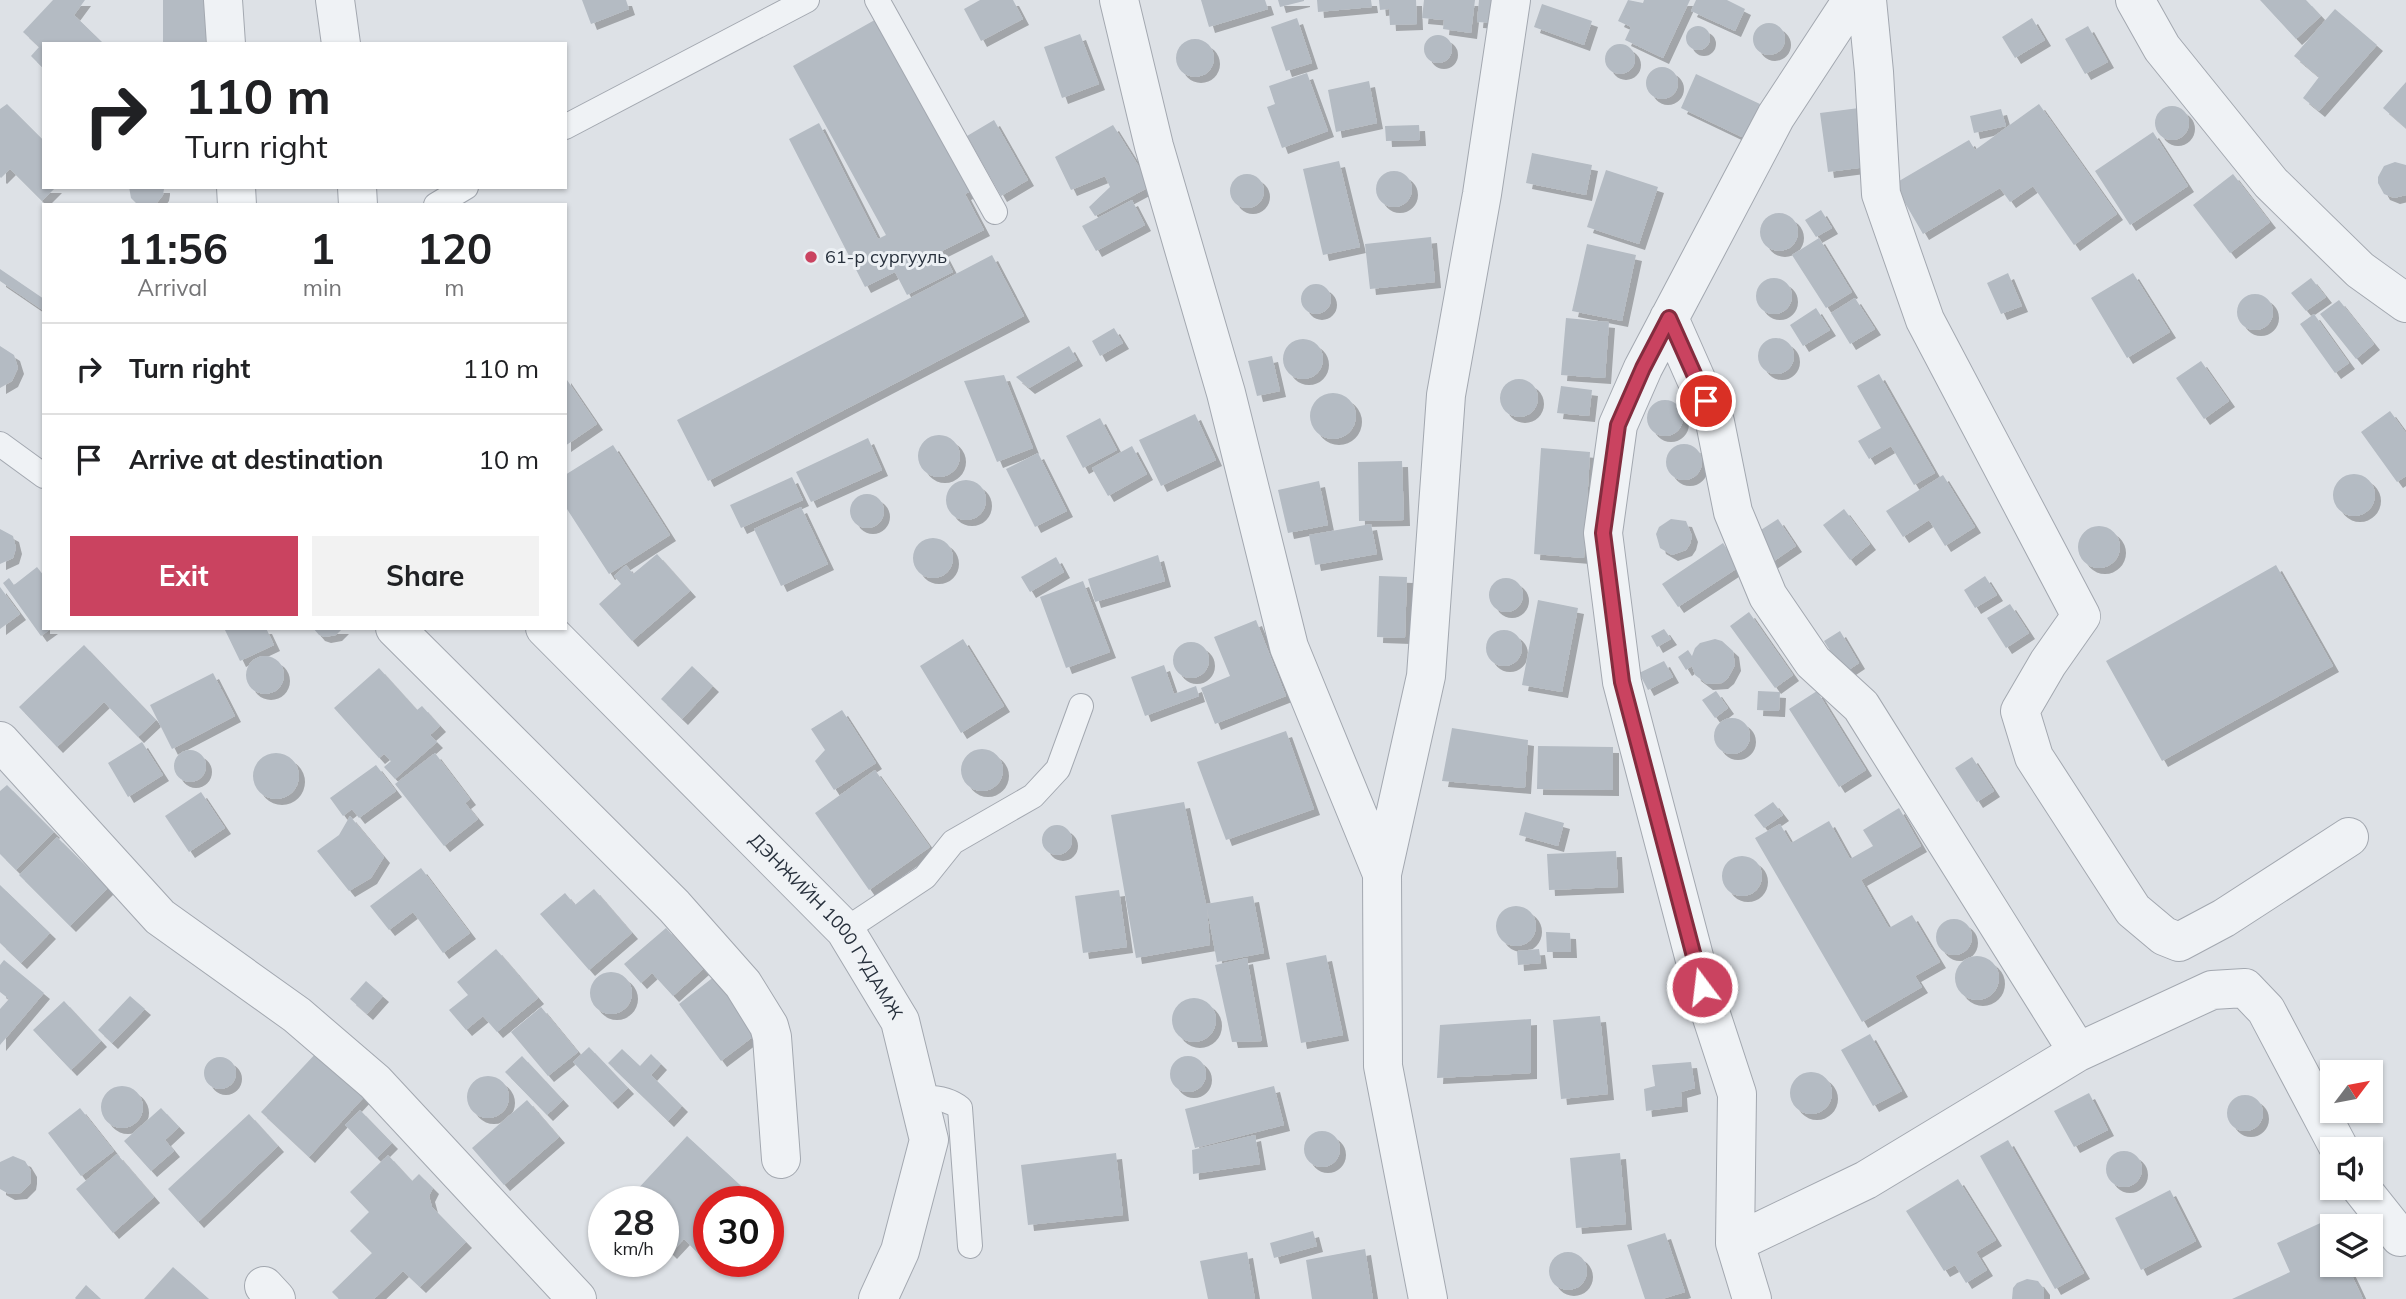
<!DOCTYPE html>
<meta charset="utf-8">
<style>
:root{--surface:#fff;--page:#f2f2f2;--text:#202124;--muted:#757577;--line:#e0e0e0;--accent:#ca4360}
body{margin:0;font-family:Mulish,sans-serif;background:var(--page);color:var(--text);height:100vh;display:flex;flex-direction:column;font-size:26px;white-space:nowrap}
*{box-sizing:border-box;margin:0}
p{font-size:23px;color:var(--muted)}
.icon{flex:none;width:38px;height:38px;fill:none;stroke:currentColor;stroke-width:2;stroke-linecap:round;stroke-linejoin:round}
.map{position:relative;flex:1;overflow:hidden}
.panel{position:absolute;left:42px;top:203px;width:525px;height:427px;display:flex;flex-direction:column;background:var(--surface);border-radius:0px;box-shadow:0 2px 5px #0004}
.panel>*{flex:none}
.hud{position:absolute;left:42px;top:42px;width:525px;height:147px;border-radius:0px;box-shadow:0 2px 5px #0004;background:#fff;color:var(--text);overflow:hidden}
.needle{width:46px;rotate:58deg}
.fabs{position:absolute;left:2320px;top:1060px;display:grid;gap:14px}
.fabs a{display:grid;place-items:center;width:63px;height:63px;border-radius:0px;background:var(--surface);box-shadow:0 2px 5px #0004;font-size:35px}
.speed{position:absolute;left:588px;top:1186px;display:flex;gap:14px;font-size:35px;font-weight:700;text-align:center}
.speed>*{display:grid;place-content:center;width:91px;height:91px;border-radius:50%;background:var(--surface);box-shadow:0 2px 5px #0004;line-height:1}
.speed small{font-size:18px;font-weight:400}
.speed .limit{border:10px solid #d22;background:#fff;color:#111}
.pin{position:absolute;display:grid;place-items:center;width:60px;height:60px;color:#fff;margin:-30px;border:4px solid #fff;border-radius:50%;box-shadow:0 2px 7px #0007}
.me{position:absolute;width:77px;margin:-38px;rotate:345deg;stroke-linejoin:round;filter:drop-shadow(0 0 5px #0008)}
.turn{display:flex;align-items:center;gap:24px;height:147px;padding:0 28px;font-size:32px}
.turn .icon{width:91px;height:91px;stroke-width:2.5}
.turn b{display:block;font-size:49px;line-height:60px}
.eta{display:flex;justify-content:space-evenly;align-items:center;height:119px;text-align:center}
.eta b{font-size:42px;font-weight:700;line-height:49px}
.cta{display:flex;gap:14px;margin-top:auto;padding:14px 28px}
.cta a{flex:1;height:80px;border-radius:0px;background:var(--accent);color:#fff;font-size:28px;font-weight:700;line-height:80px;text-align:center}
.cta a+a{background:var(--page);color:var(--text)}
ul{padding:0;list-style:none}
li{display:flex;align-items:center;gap:21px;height:91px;padding:0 28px;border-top:2px solid var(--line)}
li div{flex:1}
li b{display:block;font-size:26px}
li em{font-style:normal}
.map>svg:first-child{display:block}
.building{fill:#b4bbc3;filter:url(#shadow)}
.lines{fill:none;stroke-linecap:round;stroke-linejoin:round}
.service-casing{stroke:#a3a8b0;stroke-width:26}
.minor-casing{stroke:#a3a8b0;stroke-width:40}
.tertiary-casing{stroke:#a3a8b0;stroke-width:40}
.service{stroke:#eff2f5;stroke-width:24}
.minor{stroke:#eff2f5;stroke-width:38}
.tertiary{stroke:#eff2f5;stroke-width:38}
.route-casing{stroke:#832c3e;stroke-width:18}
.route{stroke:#ca4360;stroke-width:12}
.poi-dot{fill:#ca4360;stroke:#ecf0f4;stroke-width:2.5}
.labels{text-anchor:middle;stroke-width:6;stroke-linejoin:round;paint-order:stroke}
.poi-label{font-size:18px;fill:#27303c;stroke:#ecf0f4;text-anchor:start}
.street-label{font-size:18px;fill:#27303c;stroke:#ecf0f4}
</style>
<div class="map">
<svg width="2406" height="1299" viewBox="0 0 2406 1299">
<defs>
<filter id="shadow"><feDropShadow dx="6" dy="6" stdDeviation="0" flood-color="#0004"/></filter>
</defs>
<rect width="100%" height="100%" fill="#dde1e6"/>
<!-- building -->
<path class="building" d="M53,0H85L74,15L104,44H44V69L31,56L39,47L23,32Z
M163,0H207V44H163Z
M582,0H626L629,9L591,24Z
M980,0H1013L1023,19L981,41L964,9Z
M1201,0H1265L1268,9L1209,27Z
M1278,0H1304V1L1280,7Z
M1317,0H1371L1372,7L1318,12Z
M1379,0H1416L1417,24L1390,25L1389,9L1380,10Z
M1424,0H1475L1471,33L1443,29L1444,20L1422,18Z
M1479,0H1496L1493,23L1477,22Z
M1628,0L1643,3L1644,0H1690L1663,58L1625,40L1631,27L1618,21Z
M1696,0H1727L1745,9L1735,31L1691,11Z
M2260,0H2306L2321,16L2296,39Z
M1542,4L1592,21L1584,45L1534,27Z
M2335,9L2377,45L2319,111L2303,98L2319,77L2294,56Z
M880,17L975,189L965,194L984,230L942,251L953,272L907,295L895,272L865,287L789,139L819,123L878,239L886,235L793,66Z
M1297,18L1312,63L1286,71L1271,27Z
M2032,18L2045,40L2015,58L2002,37Z
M1753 39a16 16 0 1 1 32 0a16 16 0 1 1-32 0Z
M2088,26L2108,62L2085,74L2065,39Z
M1686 38a12 12 0 1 1 24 0a12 12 0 1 1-24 0Z
M1080,34L1099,84L1062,98L1044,47Z
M1424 49a14 14 0 1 1 28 0a14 14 0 1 1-28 0Z
M1176 58a19 19 0 1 1 38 0a19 19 0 1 1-38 0Z
M1605 59a15 15 0 1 1 30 0a15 15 0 1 1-30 0Z
M1646 83a16 16 0 1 1 32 0a16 16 0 1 1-32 0Z
M1307,73L1328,131L1282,148L1267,107L1275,104L1269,86Z
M1696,74L1760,104L1744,138L1681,108Z
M1369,81L1377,123L1336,132L1328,90Z
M2406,82V128L2383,108Z
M7,104L44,141V187H56L42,201L10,169L1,178L0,177V109Z
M2039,104L2117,214L2074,245L2033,186L2010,202L2000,188L1923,234L1894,184L1969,140L1975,150Z
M2155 123a17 17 0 1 1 34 0a17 17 0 1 1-34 0Z
M1867,107L1874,166L1828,172L1820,113Z
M2001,109L2006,126L1974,133L1970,116Z
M994,120L1028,180L1001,196L967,136Z
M1113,125L1151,186L1095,216L1089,207L1110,187L1105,176L1071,190L1055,157Z
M1419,125L1420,140L1386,141L1385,126Z
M2153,132L2188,186L2130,225L2095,171Z
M1532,153L1592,165L1586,195L1526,183Z
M1339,161L1360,247L1323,255L1303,169Z
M2395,162L2406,165V195L2394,198L2384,194L2378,183V177L2384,166Z
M1606,170L1658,187L1639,244L1587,227Z
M1376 189a18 18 0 1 1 36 0a18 18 0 1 1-36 0Z
M2233,174L2270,222L2230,253L2193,205Z
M1230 191a17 17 0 1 1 34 0a17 17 0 1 1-34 0Z
M129,187H164V189L163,195L156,204L138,205L131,198Z
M1132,200L1145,225L1096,251L1082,226Z
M1821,210L1832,228L1816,237L1805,220Z
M1760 232a19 19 0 1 1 38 0a19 19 0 1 1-38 0Z
M1431,237L1435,282L1370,289L1365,244Z
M1819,238L1852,292L1826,308L1792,255Z
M1587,244L1636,255L1622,321L1572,311Z
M992,255L1024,316L708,481L677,420Z
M0,269L44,299V311L0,281Z
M2008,273L2022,306L2001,314L1987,283Z
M2133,273L2170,332L2127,358L2091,298Z
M2311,278L2326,297L2306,311L2291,293Z
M1756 296a18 18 0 1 1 36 0a18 18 0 1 1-36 0Z
M1301 299a15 15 0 1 1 30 0a15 15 0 1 1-30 0Z
M2237 312a18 18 0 1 1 36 0a18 18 0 1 1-36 0Z
M1855,298L1875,329L1850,344L1831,313Z
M2339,300L2374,344L2356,359L2320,314Z
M1816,308L1830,330L1803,346L1790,325Z
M2314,314L2349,363L2335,373L2300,324Z
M1566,318L1609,322L1605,378L1561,375Z
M1114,328L1123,343L1100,356L1092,341Z
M1758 356a18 18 0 1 1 36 0a18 18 0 1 1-36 0Z
M1283 359a20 20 0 1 1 40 0a20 20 0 1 1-40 0Z
M0,346L14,355L18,368L12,381L0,388Z
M1069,346L1077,360L1029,388L1016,377Z
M1272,356L1280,391L1257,396L1248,361Z
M2201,361L2229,401L2204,419L2176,378Z
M1879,374L1935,473L1914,485L1891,446L1869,459L1858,441L1881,428L1857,386Z
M1004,375L1033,448L997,462L964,381Z
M565,377L597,424L565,446Z
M1500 398a19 19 0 1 1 38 0a19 19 0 1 1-38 0Z
M1561,386L1592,390L1589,416L1557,413Z
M1310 416a23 23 0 1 1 46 0a23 23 0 1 1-46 0Z
M1647 418a18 18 0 1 1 36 0a18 18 0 1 1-36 0Z
M2390,411L2406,433V476L2397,482L2361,432Z
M1195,414L1216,460L1161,486L1139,440Z
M1100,418L1117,450L1083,468L1066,436Z
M918 456a21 21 0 1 1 42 0a21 21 0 1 1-42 0Z
M868,438L882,470L811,502L796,472Z
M1666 462a18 18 0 1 1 36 0a18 18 0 1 1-36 0Z
M613,445L670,535L609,574L565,506V475Z
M1132,446L1147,474L1108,496L1092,468Z
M1541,448L1590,452L1584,558L1534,554Z
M1038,453L1067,511L1035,527L1006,469Z
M1402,461L1404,520L1359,521L1358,462Z
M2333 495a21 21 0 1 1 42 0a21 21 0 1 1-42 0Z
M1943,475L1975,527L1945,546L1929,520L1903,537L1886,511Z
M792,477L803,500L741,528L730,505Z
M946 500a20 20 0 1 1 40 0a20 20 0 1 1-40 0Z
M1319,481L1328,525L1288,533L1278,490Z
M850 511a17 17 0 1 1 34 0a17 17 0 1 1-34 0Z
M801,507L828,564L781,586L754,529Z
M1844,509L1870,544L1850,560L1823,525Z
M1671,519L1686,521L1692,536L1690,544L1686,550L1672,555L1660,548L1656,534L1659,527Z
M1778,519L1796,546L1771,563L1753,535Z
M1371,524L1377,554L1315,565L1309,535Z
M2078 547a21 21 0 1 1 42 0a21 21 0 1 1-42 0Z
M0,529L13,536L16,548L13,558L0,564Z
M913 558a20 20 0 1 1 40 0a20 20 0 1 1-40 0Z
M1723,543L1739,567L1678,607L1662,584Z
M657,554L690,591L632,641L599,604L621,584L614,576L626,565L633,574Z
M1158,555L1165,581L1095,602L1088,579Z
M1056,557L1064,572L1030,592L1021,577Z
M2276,565L2333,666L2162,761L2106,661Z
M37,567L44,576V628H52L41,636L3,583L9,578L14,585Z
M1379,576L1407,577L1405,638L1377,637Z
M1985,576L1997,595L1975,608L1964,590Z
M1489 595a17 17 0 1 1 34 0a17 17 0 1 1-34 0Z
M1083,581L1110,652L1066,668L1040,597Z
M0,587L20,614L0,629Z
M1538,600L1578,608L1562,692L1522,685Z
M2010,604L2029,633L2006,648L1987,618Z
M1749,612L1793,675L1775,688L1730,626Z
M1256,620L1286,696L1215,724L1201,688L1230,676L1214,637Z
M224,628H266L274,645L240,661Z
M313,628H343L336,635L325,637L319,635Z
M1664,629L1671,639L1657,647L1651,636Z
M1486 648a18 18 0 1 1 36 0a18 18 0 1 1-36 0Z
M1840,631L1859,663L1844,673L1824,641Z
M963,639L1004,706L961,733L920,666Z
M1715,639L1722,641L1733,651L1735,665L1728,678L1722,683L1707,684L1695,675L1692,666L1686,670L1678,657L1688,650L1692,656L1695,648L1700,643Z
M1173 660a18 18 0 1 1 36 0a18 18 0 1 1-36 0Z
M84,645L156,720L138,737L104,702L57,747L19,707Z
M246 675a19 19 0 1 1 38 0a19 19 0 1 1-38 0Z
M1664,661L1673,677L1648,690L1639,673Z
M1164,665L1174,694L1196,686L1199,696L1145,716L1131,677Z
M692,666L713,686L682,719L661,699Z
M379,668L417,710L422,706L440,726L430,735L437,742L395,779L384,767L391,761L384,754L379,758L334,708Z
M213,673L235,716L172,749L150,705Z
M1716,691L1728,708L1715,718L1702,700Z
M1758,691L1780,692L1779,711L1757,710Z
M1817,691L1866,770L1839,787L1789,709Z
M842,710L876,763L834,790L815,761L825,750L811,729Z
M1714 736a18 18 0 1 1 36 0a18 18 0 1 1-36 0Z
M1452,728L1528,740L1525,788L1442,781Z
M1286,731L1314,809L1226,840L1197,762Z
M142,742L163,775L128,797L108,763Z
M1538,746L1613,747V790L1537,789Z
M961 770a21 21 0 1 1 42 0a21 21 0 1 1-42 0Z
M174 766a16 16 0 1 1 32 0a16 16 0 1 1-32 0Z
M435,753L470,799L465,803L478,819L444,846L395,784Z
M253 776a23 23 0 1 1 46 0a23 23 0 1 1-46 0Z
M1972,757L1994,791L1977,802L1955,768Z
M376,765L396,791L359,818L352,809L343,816L330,798Z
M875,770L930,847L869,890L815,813Z
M7,785L54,832L16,870L0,854V791Z
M201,792L225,828L189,852L165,816Z
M1184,802L1206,904L1253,896L1264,953L1217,962L1207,908L1210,945L1136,958L1111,815Z
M1773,802L1783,815L1764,828L1754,815Z
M1899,808L1921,846L1861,880L1889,928L1912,915L1940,962L1915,976L1922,987L1862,1022L1755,838L1780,824L1791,843L1829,821L1850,859L1873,846L1863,830Z
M1525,812L1564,823L1558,846L1519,835Z
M350,816L384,857L371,878L349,891L317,851L339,835Z
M1042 840a15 15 0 1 1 30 0a15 15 0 1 1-30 0Z
M57,837L108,888L70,926L19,875Z
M1616,851L1618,887L1549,890L1547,854Z
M1722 876a20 20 0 1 1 40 0a20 20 0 1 1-40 0Z
M421,868L470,933L443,953L413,912L389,930L370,906Z
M0,885L50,933L21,963L0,943Z
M594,889L632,933L589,970L540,914L565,893L575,905Z
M1119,890L1127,947L1083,953L1075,896Z
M1496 926a20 20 0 1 1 40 0a20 20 0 1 1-40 0Z
M1936 937a18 18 0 1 1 36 0a18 18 0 1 1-36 0Z
M666,928L703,969L673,996L652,973L641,983L624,964Z
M1546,932L1570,933L1571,952H1547Z
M496,949L538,998L497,1032L483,1016L466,1030L449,1010L468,995L457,982Z
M1539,949L1541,963L1518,965L1517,951Z
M1326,955L1343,1035L1301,1043L1286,963Z
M1955 978a22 22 0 1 1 44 0a22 22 0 1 1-44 0Z
M1247,958L1262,1041L1232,1042L1215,965Z
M4,960L44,993L0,1045V1009L9,999L0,992V965Z
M590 993a21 21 0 1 1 42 0a21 21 0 1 1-42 0Z
M715,976L758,1033L721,1061L679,1004Z
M366,981L383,996L367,1014L350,999Z
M130,996L145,1009L112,1043L98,1030Z
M1172 1020a22 22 0 1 1 44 0a22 22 0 1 1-44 0Z
M64,1001L101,1041L71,1070L33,1030Z
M541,1007L578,1052L548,1076L511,1032Z
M1600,1016L1608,1094L1561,1099L1553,1020Z
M1531,1019V1073L1437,1078L1440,1025Z
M1870,1034L1902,1091L1873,1106L1841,1050Z
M589,1047L628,1088L612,1103L573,1062Z
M622,1049L640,1066L651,1054L661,1064L651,1075L682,1106L668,1121L608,1063Z
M318,1051L365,1096L309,1157L261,1112Z
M522,1056L563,1100L547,1115L505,1072Z
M1170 1074a18 18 0 1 1 36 0a18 18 0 1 1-36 0Z
M204 1073a16 16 0 1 1 32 0a16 16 0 1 1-32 0Z
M1691,1062L1695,1088L1681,1092L1682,1106L1646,1111L1644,1089L1655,1086L1652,1065Z
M1790 1093a21 21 0 1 1 42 0a21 21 0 1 1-42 0Z
M467 1097a21 21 0 1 1 42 0a21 21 0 1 1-42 0Z
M101 1107a21 21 0 1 1 42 0a21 21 0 1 1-42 0Z
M1274,1086L1284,1125L1195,1148L1185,1109Z
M2089,1093L2108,1130L2074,1147L2054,1111Z
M2227 1113a18 18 0 1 1 36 0a18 18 0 1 1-36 0Z
M527,1100L559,1137L504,1185L472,1148Z
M80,1108L114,1151L81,1176L48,1133Z
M161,1108L179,1127L165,1140L174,1151L151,1171L124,1141Z
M360,1110L392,1143L377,1158L345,1125Z
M249,1114L278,1146L198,1222L168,1189Z
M1304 1149a18 18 0 1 1 36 0a18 18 0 1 1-36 0Z
M1255,1135L1260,1164L1193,1174L1192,1150Z
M687,1136L752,1196L747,1202H709V1243L699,1254L684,1239L671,1253L663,1245V1202H644L634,1193Z
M2008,1140L2084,1273L2055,1289L1980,1156Z
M2106 1169a18 18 0 1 1 36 0a18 18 0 1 1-36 0Z
M1116,1153L1123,1215L1028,1225L1021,1165Z
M1620,1153L1626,1224L1576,1228L1570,1158Z
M117,1154L154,1197L113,1233L76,1189Z
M388,1155L412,1181L419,1174L433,1188L429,1196L432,1207L466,1242L420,1287L403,1271L374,1299H339L332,1292L372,1253L350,1231L369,1212L350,1192Z
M13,1156L25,1161L31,1171V1178L30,1184L21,1193L9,1194L0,1189V1162Z
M1958,1179L1996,1240L1976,1252L1987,1270L1966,1283L1955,1265L1944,1271L1906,1211Z
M2170,1190L2196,1241L2141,1270L2115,1218Z
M2327,1220L2333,1234V1265H2347L2363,1299H2232L2290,1272L2277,1243Z
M1313,1231L1317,1246L1274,1258L1270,1243Z
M1665,1233L1685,1292L1662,1299H1645L1627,1245Z
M1365,1249L1373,1299H1312L1306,1260Z
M1549 1271a19 19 0 1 1 38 0a19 19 0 1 1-38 0Z
M1247,1252L1255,1299H1208L1200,1261Z
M173,1267L209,1299H144Z
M2027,1279L2038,1281L2044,1289V1299H2012L2013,1288L2017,1283Z
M86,1285L101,1299H76L75,1298Z"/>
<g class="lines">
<!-- service casing -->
<g class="service-casing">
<path id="service" d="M877,0L995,212
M565,127L807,0
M436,205L466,187
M0,444L44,476
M845,930L925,877L953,842L1033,796L1058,769L1081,706
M918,1098C933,1097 948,1098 960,1108L970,1246"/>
</g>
<!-- minor casing -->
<g class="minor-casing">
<path id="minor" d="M223,0L226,44
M1119,0L1154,146L1226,393L1289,647L1382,874L1383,1066L1428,1299
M1867,0L1874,72L1881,194L1925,320L2081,616L2048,663L2020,711L2034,757L2133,910L2164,936L2179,942L2224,918L2349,837
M2135,0L2162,48L2271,183L2360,270L2406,303
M236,187L237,205
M1669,318L1715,422L1733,512L1768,596L1813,662L1861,706L2078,1052L1866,1180L1735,1243
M395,628L674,906L743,984L769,1026L772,1037L781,1159
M0,741L160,917L297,1015L375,1082L577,1299
M1382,874L1426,676L1446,395L1482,194L1511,0
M2078,1052L2212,990L2245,988L2266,1010L2340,1150
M2361,1188L2400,1237L2406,1234
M264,1286L276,1299
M1752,1299L1735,1243L1737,1094L1702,987L1622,682L1603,533L1618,425L1643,368L1776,116L1852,0"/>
</g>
<!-- tertiary casing -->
<g class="tertiary-casing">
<g id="tertiary">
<path d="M335,0L341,44"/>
<path d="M357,187L358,205"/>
<path id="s1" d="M545,628L845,930L900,1021L929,1140L900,1251L878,1299"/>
</g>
</g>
<!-- service -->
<use href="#service" class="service"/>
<!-- minor -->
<use href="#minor" class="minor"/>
<!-- tertiary -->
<use href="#tertiary" class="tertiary"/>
</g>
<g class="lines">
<!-- route casing -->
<g class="route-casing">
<path id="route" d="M1702,987L1622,682L1603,533L1618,425L1643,368L1669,318L1706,401"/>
</g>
<!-- route -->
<use href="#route" class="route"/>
</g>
<!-- markers -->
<circle class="poi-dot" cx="811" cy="257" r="7"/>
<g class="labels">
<!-- poi labels -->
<g class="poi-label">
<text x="825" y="263">61-р сургууль</text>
</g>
<!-- street labels -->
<g class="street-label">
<text dy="6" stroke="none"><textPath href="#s1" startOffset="411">ДЭНЖИЙН 1000 ГУДАМЖ</textPath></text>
</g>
</g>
</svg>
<div class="fabs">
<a><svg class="needle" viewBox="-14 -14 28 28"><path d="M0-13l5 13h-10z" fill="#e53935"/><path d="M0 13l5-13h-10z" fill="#757577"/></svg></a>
<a><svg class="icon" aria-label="sound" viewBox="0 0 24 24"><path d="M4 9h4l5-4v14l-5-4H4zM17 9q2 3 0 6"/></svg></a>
<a><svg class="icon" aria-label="layers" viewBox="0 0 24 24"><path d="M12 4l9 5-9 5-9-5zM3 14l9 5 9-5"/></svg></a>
</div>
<div class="speed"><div>28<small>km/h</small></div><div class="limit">30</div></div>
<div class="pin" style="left:1706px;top:401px;background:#d93025"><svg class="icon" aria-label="arrive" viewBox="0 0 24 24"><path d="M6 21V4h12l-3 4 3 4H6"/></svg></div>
<svg class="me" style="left:1702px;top:987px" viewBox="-20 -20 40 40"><circle r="17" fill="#ca4360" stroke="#fff" stroke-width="3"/><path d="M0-11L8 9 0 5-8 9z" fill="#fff"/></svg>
<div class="hud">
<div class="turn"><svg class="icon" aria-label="right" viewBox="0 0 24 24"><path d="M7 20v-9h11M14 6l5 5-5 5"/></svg><div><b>110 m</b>Turn right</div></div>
</div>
<section class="panel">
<div class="eta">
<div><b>11:56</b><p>Arrival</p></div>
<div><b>1</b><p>min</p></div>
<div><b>120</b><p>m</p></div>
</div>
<ul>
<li><svg class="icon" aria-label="right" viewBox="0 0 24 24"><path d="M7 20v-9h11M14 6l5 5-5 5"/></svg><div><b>Turn right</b></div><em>110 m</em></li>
<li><svg class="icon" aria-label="arrive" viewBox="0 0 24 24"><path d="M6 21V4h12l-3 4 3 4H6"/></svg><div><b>Arrive at destination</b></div><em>10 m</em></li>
</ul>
<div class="cta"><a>Exit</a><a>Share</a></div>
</section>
</div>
